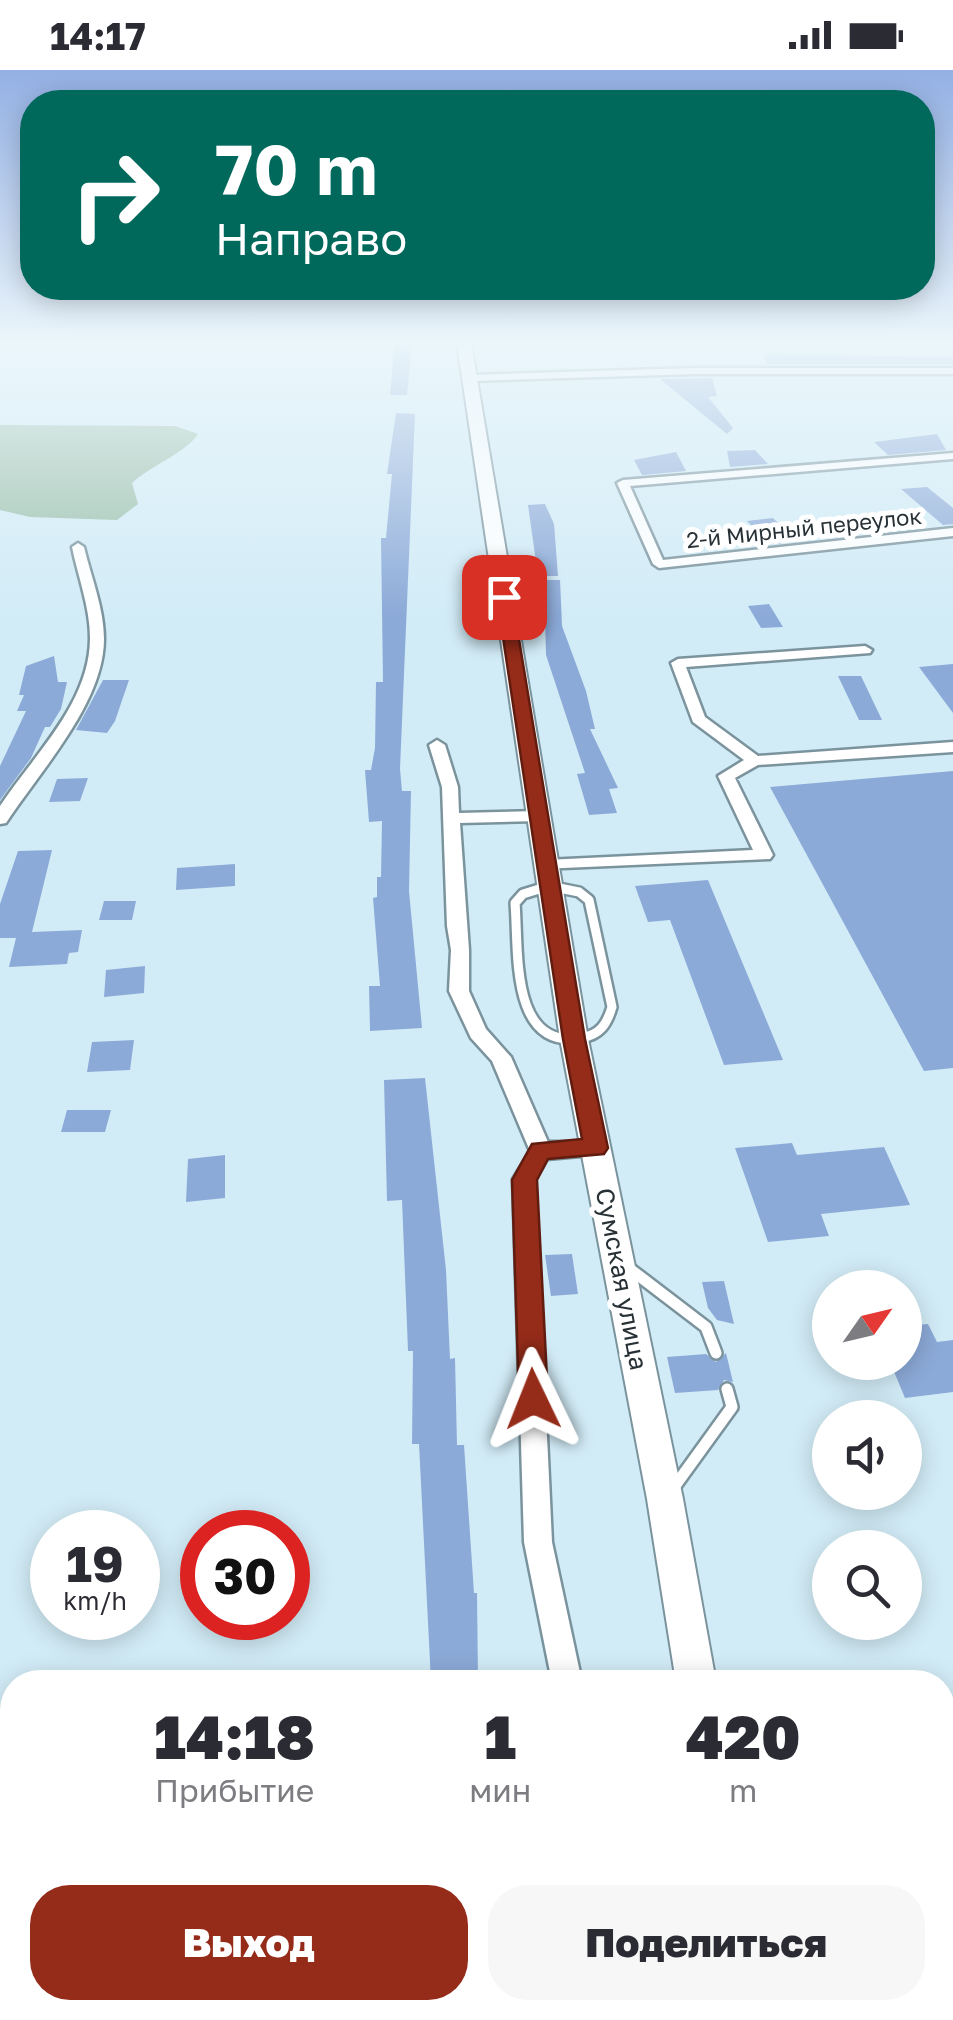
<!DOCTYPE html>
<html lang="ru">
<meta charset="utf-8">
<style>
:root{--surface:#fff;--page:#f7f7f7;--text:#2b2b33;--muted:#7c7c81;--accent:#952b19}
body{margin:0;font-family:"Golos Text",sans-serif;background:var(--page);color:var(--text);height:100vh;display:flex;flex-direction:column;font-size:38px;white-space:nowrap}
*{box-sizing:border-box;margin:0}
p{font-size:32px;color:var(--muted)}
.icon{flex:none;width:55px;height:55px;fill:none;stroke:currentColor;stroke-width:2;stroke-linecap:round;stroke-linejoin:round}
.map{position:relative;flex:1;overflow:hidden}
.drawer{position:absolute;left:0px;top:1600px;width:955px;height:350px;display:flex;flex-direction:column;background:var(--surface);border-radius:40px 40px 0 0;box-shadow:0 5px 25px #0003}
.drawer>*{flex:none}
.guide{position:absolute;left:20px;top:20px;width:915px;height:210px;border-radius:40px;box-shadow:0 5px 25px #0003;background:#00695c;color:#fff;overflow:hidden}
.needle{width:65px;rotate:56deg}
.controls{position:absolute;left:812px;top:1200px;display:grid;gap:20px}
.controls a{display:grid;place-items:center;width:110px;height:110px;border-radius:50%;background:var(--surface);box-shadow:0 5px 25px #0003;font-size:50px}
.speed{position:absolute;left:30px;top:1440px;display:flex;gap:20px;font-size:50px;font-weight:700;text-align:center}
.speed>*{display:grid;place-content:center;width:130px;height:130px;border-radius:50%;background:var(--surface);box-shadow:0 5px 25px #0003;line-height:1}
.speed small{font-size:25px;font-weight:400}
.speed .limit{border:15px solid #d22;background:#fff;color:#111}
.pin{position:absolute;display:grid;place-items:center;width:85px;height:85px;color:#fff;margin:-42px;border-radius:20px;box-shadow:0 5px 15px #0006}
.me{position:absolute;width:110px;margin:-55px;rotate:358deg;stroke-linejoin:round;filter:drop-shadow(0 0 8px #0008)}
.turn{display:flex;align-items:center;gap:35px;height:210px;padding:0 30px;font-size:45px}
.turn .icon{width:130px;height:130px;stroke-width:2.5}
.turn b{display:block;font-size:70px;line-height:85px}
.eta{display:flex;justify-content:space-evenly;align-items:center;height:170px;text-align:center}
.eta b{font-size:60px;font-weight:800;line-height:70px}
.button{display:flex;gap:20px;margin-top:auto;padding:20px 30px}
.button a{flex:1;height:115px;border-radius:40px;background:var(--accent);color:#fff;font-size:40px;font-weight:800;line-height:115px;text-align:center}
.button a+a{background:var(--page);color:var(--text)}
.status{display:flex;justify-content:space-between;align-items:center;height:70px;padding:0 50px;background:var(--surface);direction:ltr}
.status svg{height:28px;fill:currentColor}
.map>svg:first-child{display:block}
.green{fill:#99bea8}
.building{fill:#8caad8}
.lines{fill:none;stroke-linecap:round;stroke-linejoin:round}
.service-far1-casing{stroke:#7b939d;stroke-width:14}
.service-casing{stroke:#7b939d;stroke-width:16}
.minor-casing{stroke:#7b939d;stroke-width:5}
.secondary-casing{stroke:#7b939d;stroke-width:4}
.primary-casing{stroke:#7b939d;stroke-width:5}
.service-far1{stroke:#fff;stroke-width:9}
.service{stroke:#fff;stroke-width:11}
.minor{fill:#fff;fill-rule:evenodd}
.secondary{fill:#fff;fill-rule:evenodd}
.primary{fill:#fff;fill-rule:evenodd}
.route{fill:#952b19;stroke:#611c10;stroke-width:2.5}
.labels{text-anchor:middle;stroke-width:10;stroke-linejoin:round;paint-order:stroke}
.far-street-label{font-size:22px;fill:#283136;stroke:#fff}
.street-label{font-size:25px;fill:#283136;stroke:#fff}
</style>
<div class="status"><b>14:17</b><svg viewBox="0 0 49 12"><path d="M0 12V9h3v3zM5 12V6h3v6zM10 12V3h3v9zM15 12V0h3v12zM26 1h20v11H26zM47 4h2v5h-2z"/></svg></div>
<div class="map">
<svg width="953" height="1950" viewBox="0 0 953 1950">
<rect width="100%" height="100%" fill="#d2ecf7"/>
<!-- green -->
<path class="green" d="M0,355L175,356L198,364C187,382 150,396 132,413L138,434L117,450L30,447L0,440Z"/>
<!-- building -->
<path class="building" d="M395,273L412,274L407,325H390Z
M763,284L953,287V294H767Z
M712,308L717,326L708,327L733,358L727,364L660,309Z
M396,343L415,344L400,699L402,721H411L409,821L422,958L370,961L369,916H380L373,828L377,827V807H381L382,751L369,752L365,700H371L375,678L376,612H383L381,468H386L392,404H387Z
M937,364L946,380L888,385L874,372Z
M755,380L768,394L730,397L727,381Z
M676,382L686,401L642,405L634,390Z
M927,417L953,438V454L943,455L901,419Z
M545,434L554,454L558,506H538L528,435Z
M773,448L796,472L770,474L747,451Z
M544,510H560L562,556L586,621L595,659H590L618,718L609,719L617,743L589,745L577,704L585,703L546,585Z
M769,534L783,557L761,558L748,536Z
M54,586L58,612H67L61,639L50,657H45L31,688L0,730V696L26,641H17L24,625H19L26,596Z
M953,594V643L919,597Z
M838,606H861L882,650H859Z
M103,610H129L115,651L107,663L76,660Z
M953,701V998L924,1001L770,717Z
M88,708L80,731L49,732L57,709Z
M52,780L32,862L82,860L78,882L69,883L67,894L9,897L16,868H0V834L18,781Z
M235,794V816L176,820L177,798Z
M708,810L783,990L724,995L670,850L648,852L635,816Z
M104,831H136L132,850H99Z
M145,896L144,923L104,927L106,900Z
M134,970L130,1000L87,1002L92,972Z
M425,1008L446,1200L450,1289L455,1288L457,1375H464L474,1523H477L478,1612H431L419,1374H412L413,1281H408L402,1130L387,1131L384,1010Z
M67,1040H111L105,1062H61Z
M792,1073L797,1085L884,1077L910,1135L821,1144L829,1166L768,1172L735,1078Z
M225,1085V1128L186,1132L188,1089Z
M572,1184L578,1224L551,1226L545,1185Z
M724,1211L734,1254L717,1250L708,1238L702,1212Z
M928,1254L937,1272L953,1270V1322L905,1328L890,1292H905V1256Z
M726,1283L733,1312L724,1310L718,1320L675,1323L667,1287L706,1284L716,1292Z"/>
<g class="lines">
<!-- service-far1 casing -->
<g class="service-far1-casing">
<path id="service-far1" d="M549,816L579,822L589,830L612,937C607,954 600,965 581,968C509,980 519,879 515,833L523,824Z"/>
</g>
<!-- service casing -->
<g class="service-casing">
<path id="service" d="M626,1196L706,1257L716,1283
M672,1420L732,1337L727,1319"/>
</g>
<!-- minor casing -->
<g class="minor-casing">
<path id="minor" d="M695,298H953V304H695L471,311L466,308L471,305Z
M953,383V389L630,416L663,490L953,458V466L659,498L653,494L617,413L623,410Z
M78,473L84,477C91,507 104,538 104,569C104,633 40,701 6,753L0,754V736C33,686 90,633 90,568C90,537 78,507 72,477Z
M865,576L872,580L870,583L686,597L705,647L758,686L953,672V682L758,695L735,708L773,785L770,789L540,799L537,795L546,790L753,780L718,706L744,690L693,652L671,593L678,589Z
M437,670L445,675L458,717L459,743L539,741L547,746L539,751L460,753L469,880V921L486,959L511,987L548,1072H603L606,1078L603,1084L547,1089L535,1110L552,1472L582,1612H552L524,1472L513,1109L530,1081L492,991L471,968L449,921L451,880L447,856L442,717L429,675Z"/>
</g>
<!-- secondary casing -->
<g class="secondary-casing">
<path id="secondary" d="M457,273H471L588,969L683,1429L716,1612H676L647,1429L560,969Z"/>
</g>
<!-- primary casing -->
<g class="primary-casing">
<path id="primary" d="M727,1938H771L776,1950H722Z"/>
</g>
<!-- service-far1 -->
<use href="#service-far1" class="service-far1"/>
<!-- service -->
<use href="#service" class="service"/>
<!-- minor -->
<use href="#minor" class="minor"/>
<!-- secondary -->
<use href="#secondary" class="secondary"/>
<!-- primary -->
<use href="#primary" class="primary"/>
</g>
<!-- sky -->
<linearGradient id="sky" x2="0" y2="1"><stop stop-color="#93b0e4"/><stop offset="0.5" stop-color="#ebf6fb"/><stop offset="1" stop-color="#ebf6fb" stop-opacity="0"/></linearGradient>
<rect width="953" height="546" fill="url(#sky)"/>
<!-- route -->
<path class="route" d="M504,522L512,527L585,969L608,1078L604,1084L548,1089L537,1110L548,1329L543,1338L533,1342L523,1338L519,1329L512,1110L532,1074L582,1069L563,969L497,527Z"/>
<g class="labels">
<!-- far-street labels -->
<g class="far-street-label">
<text transform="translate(804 458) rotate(-6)" y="8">2-й Мирный переулок</text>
</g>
<!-- street labels -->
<g class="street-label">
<text transform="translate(622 1209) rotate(79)" y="9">Сумская улица</text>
</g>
</g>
</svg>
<div class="controls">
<a><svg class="needle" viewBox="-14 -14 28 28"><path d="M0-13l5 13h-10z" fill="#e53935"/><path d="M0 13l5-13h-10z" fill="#7c7c81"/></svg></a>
<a><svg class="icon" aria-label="sound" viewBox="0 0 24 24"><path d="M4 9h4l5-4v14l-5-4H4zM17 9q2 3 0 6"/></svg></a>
<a><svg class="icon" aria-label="search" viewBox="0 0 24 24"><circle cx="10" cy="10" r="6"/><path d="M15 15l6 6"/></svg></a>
</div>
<div class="speed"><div>19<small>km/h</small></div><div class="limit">30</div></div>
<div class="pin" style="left:504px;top:527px;background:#d93025"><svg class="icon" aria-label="arrive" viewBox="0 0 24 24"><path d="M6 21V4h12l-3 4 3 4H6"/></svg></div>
<svg class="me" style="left:533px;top:1329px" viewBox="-20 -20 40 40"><path d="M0-17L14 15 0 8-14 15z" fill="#952b19" stroke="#fff" stroke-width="4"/></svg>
<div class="guide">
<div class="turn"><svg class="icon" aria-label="right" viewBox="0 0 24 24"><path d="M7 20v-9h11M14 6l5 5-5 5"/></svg><div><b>70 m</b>Направо</div></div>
</div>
<section class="drawer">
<div class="eta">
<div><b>14:18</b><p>Прибытие</p></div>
<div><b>1</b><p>мин</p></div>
<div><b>420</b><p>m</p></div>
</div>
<div class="button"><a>Выход</a><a>Поделиться</a></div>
</section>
</div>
